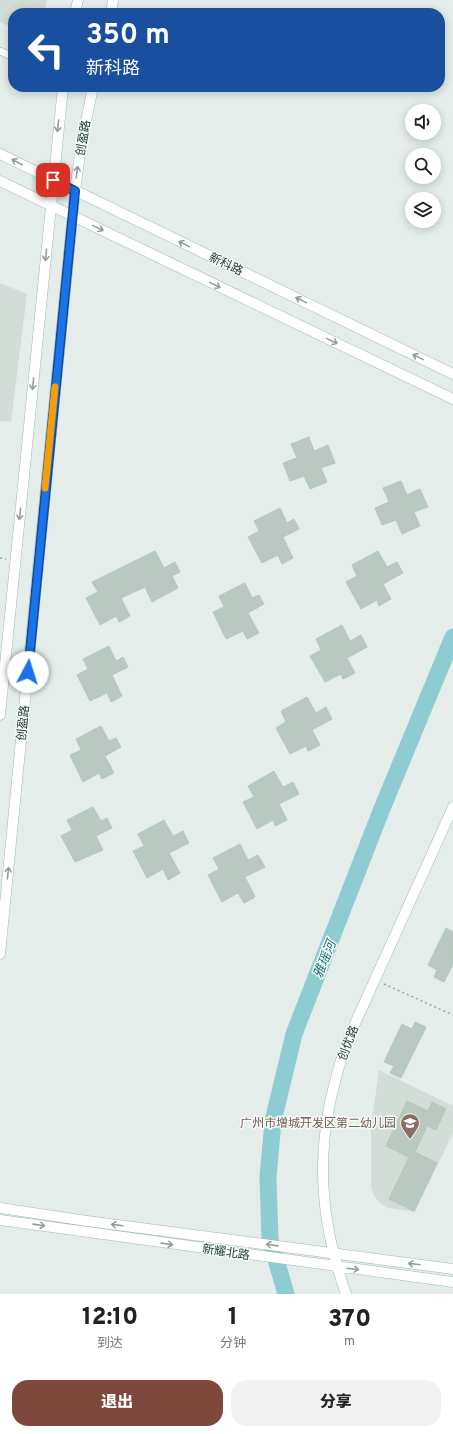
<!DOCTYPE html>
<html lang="zh">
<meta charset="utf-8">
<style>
:root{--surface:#fff;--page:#f2f2f2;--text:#222;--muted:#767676;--accent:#7f483d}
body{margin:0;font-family:Overpass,"Noto Sans SC",sans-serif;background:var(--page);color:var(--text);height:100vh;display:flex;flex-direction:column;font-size:15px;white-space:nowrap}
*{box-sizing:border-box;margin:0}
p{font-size:13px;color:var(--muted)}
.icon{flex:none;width:22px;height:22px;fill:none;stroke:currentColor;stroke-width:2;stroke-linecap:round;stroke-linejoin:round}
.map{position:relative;height:1294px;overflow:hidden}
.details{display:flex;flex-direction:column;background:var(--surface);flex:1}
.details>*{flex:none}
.top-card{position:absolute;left:8px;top:8px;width:437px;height:84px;border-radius:16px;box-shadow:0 2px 10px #0003;background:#1a4fa0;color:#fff;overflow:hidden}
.buttons{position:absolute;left:405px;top:104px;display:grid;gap:8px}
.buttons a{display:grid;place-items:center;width:36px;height:36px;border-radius:50%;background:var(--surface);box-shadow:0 2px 10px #0003;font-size:20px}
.pin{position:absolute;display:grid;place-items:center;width:34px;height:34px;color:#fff;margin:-17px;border-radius:8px;box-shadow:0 2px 6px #0006}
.me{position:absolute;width:44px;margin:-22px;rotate:5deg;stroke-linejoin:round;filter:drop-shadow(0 0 3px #0008)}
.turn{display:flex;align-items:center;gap:14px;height:84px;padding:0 12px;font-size:18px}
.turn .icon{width:52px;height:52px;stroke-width:2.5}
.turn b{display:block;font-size:28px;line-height:34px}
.eta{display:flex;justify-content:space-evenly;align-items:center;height:68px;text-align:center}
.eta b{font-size:24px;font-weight:800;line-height:28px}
.primary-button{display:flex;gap:8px;margin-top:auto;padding:8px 12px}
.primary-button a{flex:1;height:46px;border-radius:16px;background:var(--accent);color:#fff;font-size:16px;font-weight:800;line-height:46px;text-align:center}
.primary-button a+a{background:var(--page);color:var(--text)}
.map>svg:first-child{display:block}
.built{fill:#d2ddd7}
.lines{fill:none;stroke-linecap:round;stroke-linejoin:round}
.river{stroke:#8dccd2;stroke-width:17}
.building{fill:#b9c8c1;stroke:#b6c7bf}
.street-casing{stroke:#a6b5b0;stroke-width:8}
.secondary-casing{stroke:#a2b9b0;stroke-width:11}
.path{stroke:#85b1a0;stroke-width:1.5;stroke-dasharray:2 3;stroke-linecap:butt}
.street{stroke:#fff;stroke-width:7}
.secondary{stroke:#fff;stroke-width:10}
.oneway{stroke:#919f9a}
.route-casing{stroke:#114b97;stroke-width:10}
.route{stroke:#1a73e8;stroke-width:7}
.slow{stroke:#f59e0b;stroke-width:7}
.labels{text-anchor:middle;stroke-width:3;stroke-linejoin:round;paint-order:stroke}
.street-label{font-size:12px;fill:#233f36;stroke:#f5faf7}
.education-label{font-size:12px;fill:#785e54;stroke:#f5faf7;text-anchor:end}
.water-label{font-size:13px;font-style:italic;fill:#1d737c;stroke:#f5faf7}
</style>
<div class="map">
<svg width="453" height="1294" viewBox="0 0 453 1294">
<rect width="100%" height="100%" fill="#e4ede9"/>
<!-- built -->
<path class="built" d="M0,0H47L44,13H13V28L0,22Z
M0,283L27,294L11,422L0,421Z
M379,1070L453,1106V1133L415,1212L388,1208L380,1203L374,1196L371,1187V1127Z"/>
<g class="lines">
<!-- river -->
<path class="river" d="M286,1294L270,1239L268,1177L273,1121L294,1034L381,811L453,637"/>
</g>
<!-- building -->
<path class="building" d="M309,437L314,451L328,445L335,463L321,468L327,482L310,489L304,476L290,481L283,463L297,458L291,444Z
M401,481L407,495L420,489L428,507L414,512L420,526L402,534L396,520L382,525L375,508L389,502L383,488Z
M280,508L287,523L294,519L299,529L283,537L293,558L282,564L278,555L262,563L248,537L259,531L254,521Z
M155,551L164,568L175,562L180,572L172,576L178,588L152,602L145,587L121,598L130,616L119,622L116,616L100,625L86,598L98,592L92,582Z
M378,551L387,567L397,562L403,573L383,584L391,599L379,606L377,600L361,609L346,582L357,576L352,565Z
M245,583L252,598L259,595L264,604L248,613L259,633L247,639L243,631L226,639L213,612L224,607L219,596Z
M342,625L350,641L361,635L367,647L347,658L355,673L343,679L341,674L325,682L310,656L321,650L316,639Z
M109,646L116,661L123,657L128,667L112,675L122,696L111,702L107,693L90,701L77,675L88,669L83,659Z
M307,697L316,713L326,707L332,719L312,730L320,745L308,751L306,746L290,754L276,728L286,722L281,711Z
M101,726L109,741L116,738L121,747L105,756L114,773L102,779L99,773L83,782L70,755L81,750L76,739Z
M274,771L283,787L293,782L299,794L279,804L287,820L275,826L273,820L257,829L243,802L254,797L248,786Z
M93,807L101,821L107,818L112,828L96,836L103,850L75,862L61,836L72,830L67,820Z
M164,820L173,836L183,831L189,843L169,853L180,873L168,880L163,869L147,878L133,851L144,846L138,834Z
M240,844L248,860L258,855L265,867L245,877L255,897L244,903L238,893L222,902L208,875L219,869L213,858Z
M446,928L453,932V964L444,982L434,977L437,970L428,965Z
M415,1022L426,1027L401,1078L390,1073L394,1066L384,1062L402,1024L412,1029Z
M407,1101L428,1111L432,1102L446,1109L436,1130L427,1126L415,1152L437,1163L414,1211L389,1199L409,1157L386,1146Z"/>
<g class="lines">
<!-- street casing -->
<g class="street-casing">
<path id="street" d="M0,51L13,57"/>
</g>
<!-- secondary casing -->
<g class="secondary-casing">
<path id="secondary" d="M75,13L78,0
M111,13L113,0
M0,154L453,374
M0,181L453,399
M0,715L63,87
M0,954L75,191L81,146L93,87
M0,1208L87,1221L453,1269
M0,1220L453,1282
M346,1294C314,1203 316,1129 348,1039L453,807"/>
</g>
<!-- path -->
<path class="path" d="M0,558L6,559
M384,984L453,1015"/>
<!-- street -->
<use href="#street" class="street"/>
<!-- secondary -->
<use href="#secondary" class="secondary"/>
</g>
<!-- one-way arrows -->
<defs><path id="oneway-shaft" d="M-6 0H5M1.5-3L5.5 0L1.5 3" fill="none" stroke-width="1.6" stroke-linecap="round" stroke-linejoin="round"/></defs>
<g class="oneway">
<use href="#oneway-shaft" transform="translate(58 126) rotate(96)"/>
<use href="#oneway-shaft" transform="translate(17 162) rotate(-153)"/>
<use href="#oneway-shaft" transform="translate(77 172) rotate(-82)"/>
<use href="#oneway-shaft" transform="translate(98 228) rotate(26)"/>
<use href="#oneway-shaft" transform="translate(184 244) rotate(-154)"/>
<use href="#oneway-shaft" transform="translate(46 255) rotate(95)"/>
<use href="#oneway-shaft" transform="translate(215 285) rotate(26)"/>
<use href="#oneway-shaft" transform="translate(301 300) rotate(-154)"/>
<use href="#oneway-shaft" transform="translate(332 341) rotate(26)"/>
<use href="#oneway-shaft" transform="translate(418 357) rotate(-154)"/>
<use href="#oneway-shaft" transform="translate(33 384) rotate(96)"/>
<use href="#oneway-shaft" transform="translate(20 514) rotate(96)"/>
<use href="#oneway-shaft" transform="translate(8 873) rotate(-84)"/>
<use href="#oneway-shaft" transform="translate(39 1225) rotate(8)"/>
<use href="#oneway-shaft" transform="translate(117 1225) rotate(-173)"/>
<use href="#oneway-shaft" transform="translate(167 1244) rotate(8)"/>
<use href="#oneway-shaft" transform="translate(272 1245) rotate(-172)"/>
<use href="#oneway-shaft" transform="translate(414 1264) rotate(-173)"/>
<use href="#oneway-shaft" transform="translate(353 1269) rotate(7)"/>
</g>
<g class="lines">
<!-- route casing -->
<g class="route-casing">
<path id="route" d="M28,672L75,191L53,180"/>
</g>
<!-- route -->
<use href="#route" class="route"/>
<!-- slow -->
<path class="slow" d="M45,488L55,387"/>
</g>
<!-- icons -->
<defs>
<g id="school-pin" transform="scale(1)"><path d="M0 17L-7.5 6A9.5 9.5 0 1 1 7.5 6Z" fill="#8d6e63" stroke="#f5faf7"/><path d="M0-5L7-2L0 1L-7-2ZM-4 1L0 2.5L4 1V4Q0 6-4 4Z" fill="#fff"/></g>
</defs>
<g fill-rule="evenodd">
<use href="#school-pin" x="410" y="1123"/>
</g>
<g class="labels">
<!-- street labels -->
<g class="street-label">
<text transform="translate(83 138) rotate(-80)" y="4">创盈路</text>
<text transform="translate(226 264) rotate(26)" y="4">新科路</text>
<text transform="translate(23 723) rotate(-84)" y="4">创盈路</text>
<text transform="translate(348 1043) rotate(-69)" y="4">创优路</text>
<text transform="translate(226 1252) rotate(8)" y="4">新耀北路</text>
</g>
<!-- education labels -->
<g class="education-label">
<text x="396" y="1127">广州市增城开发区第二幼儿园</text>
</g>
<!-- water labels -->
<g class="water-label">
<text transform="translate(324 959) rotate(-68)" y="5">雅瑶河</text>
</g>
</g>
</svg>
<div class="buttons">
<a><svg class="icon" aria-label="sound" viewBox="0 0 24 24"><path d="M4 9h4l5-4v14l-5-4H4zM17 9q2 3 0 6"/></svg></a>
<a><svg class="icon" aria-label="search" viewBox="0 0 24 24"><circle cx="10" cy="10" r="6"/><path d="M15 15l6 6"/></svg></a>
<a><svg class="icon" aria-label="layers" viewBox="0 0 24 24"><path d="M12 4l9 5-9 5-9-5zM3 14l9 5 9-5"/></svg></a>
</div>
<div class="pin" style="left:53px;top:180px;background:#d93025"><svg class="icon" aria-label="arrive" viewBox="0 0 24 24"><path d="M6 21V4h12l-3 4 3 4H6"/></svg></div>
<svg class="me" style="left:28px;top:672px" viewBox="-20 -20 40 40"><circle r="19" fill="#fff"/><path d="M0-13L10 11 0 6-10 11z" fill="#1a73e8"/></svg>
<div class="top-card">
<div class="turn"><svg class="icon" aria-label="left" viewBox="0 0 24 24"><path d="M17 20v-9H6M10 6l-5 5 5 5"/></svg><div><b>350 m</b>新科路</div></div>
</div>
</div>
<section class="details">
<div class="eta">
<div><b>12:10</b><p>到达</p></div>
<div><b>1</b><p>分钟</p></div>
<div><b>370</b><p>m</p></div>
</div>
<div class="primary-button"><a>退出</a><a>分享</a></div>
</section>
